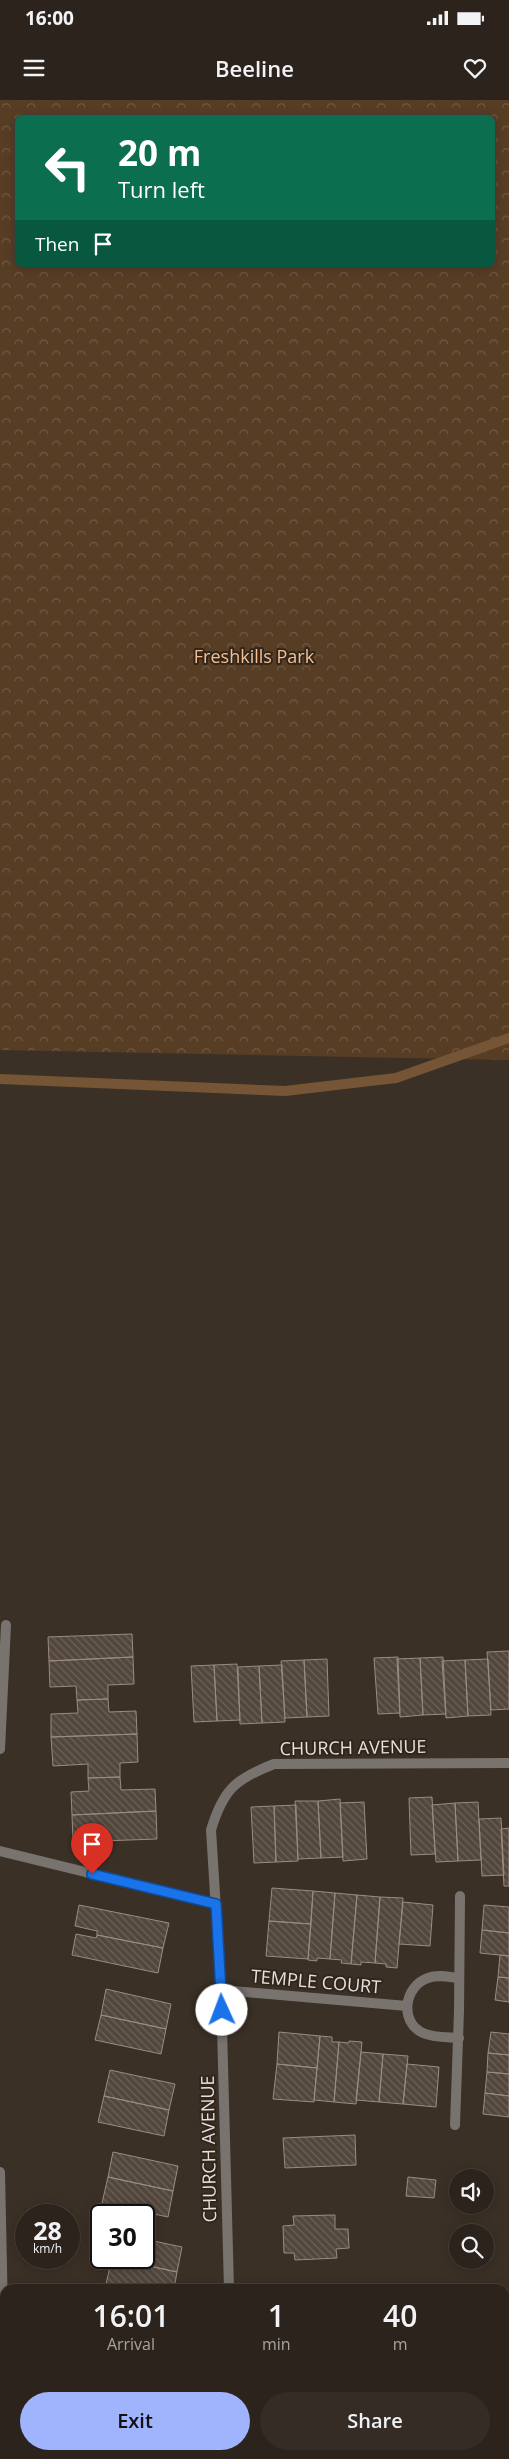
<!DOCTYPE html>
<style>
:root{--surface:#2c241c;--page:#342c25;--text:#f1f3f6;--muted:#a6a4a3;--line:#48413b;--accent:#a0b3fd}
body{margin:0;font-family:"Open Sans",sans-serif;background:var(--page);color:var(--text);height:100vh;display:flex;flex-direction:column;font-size:19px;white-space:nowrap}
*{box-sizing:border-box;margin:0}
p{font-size:16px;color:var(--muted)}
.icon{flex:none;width:28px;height:28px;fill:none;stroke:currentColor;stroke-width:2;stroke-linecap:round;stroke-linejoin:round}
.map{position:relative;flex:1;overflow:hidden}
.drawer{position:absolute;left:0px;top:2184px;width:510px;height:176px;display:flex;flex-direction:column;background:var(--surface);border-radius:15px 15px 0 0;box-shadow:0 2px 12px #0003,0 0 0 1px var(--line)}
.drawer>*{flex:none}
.banner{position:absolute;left:15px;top:15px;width:480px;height:152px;border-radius:8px;box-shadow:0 2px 12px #0003,0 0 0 1px var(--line);background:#0b6e4f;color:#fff;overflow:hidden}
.controls{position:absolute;left:449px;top:2069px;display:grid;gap:10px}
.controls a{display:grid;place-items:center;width:45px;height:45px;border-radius:50%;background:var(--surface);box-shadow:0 2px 12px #0003,0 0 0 1px var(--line);font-size:25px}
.speed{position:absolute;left:15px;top:2104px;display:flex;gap:10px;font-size:25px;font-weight:700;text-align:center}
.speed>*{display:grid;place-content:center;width:65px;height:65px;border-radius:50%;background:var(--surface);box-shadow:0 2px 12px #0003,0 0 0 1px var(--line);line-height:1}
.speed small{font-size:12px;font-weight:400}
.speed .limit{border:2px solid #111;border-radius:8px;background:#fff;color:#111}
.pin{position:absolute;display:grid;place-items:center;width:42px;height:42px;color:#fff;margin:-51px -21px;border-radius:50% 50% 50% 0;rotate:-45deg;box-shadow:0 0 5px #0007}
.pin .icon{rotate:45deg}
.me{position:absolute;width:55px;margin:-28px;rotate:358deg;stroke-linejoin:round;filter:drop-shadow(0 0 4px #0008)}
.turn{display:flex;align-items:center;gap:18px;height:105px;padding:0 20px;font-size:22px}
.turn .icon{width:65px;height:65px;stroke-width:2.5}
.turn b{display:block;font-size:35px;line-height:42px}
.then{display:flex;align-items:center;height:48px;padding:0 20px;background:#0003;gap:10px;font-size:19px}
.eta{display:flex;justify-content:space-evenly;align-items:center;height:85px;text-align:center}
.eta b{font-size:30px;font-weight:600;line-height:35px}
.primary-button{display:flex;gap:10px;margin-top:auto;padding:10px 20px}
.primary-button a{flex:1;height:58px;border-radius:30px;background:var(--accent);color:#111;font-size:20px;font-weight:600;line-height:58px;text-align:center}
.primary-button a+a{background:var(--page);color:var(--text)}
.status{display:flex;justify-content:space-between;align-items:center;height:35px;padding:0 25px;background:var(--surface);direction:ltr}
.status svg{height:14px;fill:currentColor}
header{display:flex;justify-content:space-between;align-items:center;height:65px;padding:0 20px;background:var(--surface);font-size:22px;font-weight:600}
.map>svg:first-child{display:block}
.park{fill:url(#park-crowns);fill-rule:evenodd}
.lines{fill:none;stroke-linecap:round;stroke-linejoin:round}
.stream{stroke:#765436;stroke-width:10}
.building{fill:url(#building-back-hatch);stroke:#998c81}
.street{stroke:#79736f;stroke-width:10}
.route-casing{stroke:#114b97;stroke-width:12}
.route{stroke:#1a73e8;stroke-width:9}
.labels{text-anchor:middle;stroke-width:4;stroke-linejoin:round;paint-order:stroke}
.park-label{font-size:18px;fill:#f8bf8d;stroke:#31261d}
.street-label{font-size:18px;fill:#e7dfd9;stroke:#31261d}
</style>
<div class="status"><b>16:00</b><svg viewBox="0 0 49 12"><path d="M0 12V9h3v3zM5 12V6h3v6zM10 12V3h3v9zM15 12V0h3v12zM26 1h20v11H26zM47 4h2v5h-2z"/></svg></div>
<header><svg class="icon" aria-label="menu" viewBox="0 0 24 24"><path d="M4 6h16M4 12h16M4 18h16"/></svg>Beeline<svg class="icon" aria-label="heart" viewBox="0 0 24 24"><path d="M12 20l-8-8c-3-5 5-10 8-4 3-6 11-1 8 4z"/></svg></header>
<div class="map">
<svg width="509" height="2359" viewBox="0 0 509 2359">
<defs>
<pattern id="park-crowns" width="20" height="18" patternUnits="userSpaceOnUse" patternTransform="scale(1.25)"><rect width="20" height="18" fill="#583d25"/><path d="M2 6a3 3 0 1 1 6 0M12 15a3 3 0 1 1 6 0" fill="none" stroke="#705944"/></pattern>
<pattern id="building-back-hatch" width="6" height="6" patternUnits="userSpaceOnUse" patternTransform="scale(1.25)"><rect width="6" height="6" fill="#53473d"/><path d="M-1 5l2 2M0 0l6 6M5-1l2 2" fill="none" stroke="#6c6158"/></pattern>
</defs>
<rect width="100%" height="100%" fill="#3b3026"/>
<!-- park -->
<path class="park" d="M0,0H509V960L0,950ZM18,18H492V165H18Z"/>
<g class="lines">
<!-- stream -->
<path class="stream" d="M0,979L285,991L396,978L509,938"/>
</g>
<!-- building -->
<path class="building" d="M132,1534L133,1557L49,1561L48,1537Z
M509,1551V1609L491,1610L487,1552Z
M133,1557L134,1584L108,1585V1599L77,1600L76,1586L50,1587L49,1561Z
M398,1557L400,1613L378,1614L374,1558Z
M443,1557L446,1614L423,1615L420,1558Z
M420,1558L423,1615L400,1617L397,1559Z
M327,1559L329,1616L307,1617L304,1560Z
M488,1559L491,1615L468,1616L465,1560Z
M304,1560L307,1617L285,1618L281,1561Z
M465,1560L468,1616L446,1618L442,1561Z
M237,1564L240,1620L217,1621L214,1565Z
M214,1565L217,1621L194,1622L191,1566Z
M282,1565L285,1622L262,1623L259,1566Z
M259,1566L262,1623L240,1624L238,1567Z
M108,1599L109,1612L136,1611L137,1634L51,1637V1614L78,1613L77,1600Z
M137,1634L138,1662L120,1663V1677L88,1678V1664L53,1666L51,1637Z
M120,1677L121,1690L155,1689L156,1711L72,1715L71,1692L89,1691L88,1678Z
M432,1697L435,1754L411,1755L409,1698Z
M340,1699L343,1757L321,1758L318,1701Z
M295,1701H318L321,1758L298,1759Z
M364,1702L367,1759L343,1761L340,1703Z
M478,1702L481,1760L458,1761L455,1703Z
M455,1703L458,1761L436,1762L432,1705Z
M296,1705L298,1761L276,1762L274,1706Z
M274,1706L276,1762L254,1763L251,1707Z
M156,1711L157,1739L73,1742L72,1715Z
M501,1718L504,1775L482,1776L479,1719Z
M509,1728V1786H504L501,1729Z
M272,1788L313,1791L311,1824L269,1821Z
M313,1791L335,1793L330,1859L317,1858V1861L308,1860Z
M335,1793L357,1795L351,1864L341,1863L342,1860L330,1859Z
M357,1795L380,1797L375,1863L361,1862V1865L351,1864Z
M380,1797L403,1798L397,1868L386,1867V1864L375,1863Z
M403,1802L433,1805L430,1846L399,1844Z
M79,1805L169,1823L163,1848L97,1835V1831L75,1826Z
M484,1805L509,1807V1833L482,1830Z
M269,1821L311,1824L308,1859L266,1856Z
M482,1830L509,1833V1856L480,1853Z
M76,1834L96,1838L97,1835L163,1848L158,1873L72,1855Z
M500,1855L509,1856V1878L498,1877Z
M498,1877L509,1878V1902L495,1900Z
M106,1889L171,1904L166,1929L101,1915Z
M101,1915L166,1929L161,1954L95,1940Z
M279,1932L320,1936L317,1968L277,1964Z
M491,1932L509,1934V1955L488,1953Z
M320,1936L332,1937V1942H339L334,2002L314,2000Z
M349,1941L362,1942L356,2004L334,2002L339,1942L349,1943Z
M361,1952L383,1954L379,2002L356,2000Z
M488,1953L509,1955V1974L487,1972Z
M383,1954L408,1956L403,2004L379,2002Z
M277,1964L317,1968L314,2002L273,1999Z
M407,1964L439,1967L436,2007L403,2004Z
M110,1970L175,1984L169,2010L104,1996Z
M487,1972L509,1974V1996L485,1993Z
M485,1993L509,1996V2017L483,2014Z
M104,1996L169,2010L164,2036L98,2022Z
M355,2035L356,2065L285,2068L283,2038Z
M113,2052L178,2066L173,2091L108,2077Z
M108,2077L173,2091L168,2117L102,2103Z
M408,2077L436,2080L434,2098L406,2096Z
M335,2115V2129H348L349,2148L336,2149L337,2158L295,2160L294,2153H284L283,2126L294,2125L293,2116Z
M144,2139L182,2147L177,2172L112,2158H144Z
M112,2158L177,2172L174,2189H132L106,2184Z
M164,2355H192V2359H165Z"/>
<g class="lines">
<!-- street -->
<path class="street" d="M0,1649L6,1525
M0,1751L216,1804
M221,1890L407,1906
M459,1938C448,1937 434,1938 423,1933C399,1922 404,1886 428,1878C438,1874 449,1877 459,1878
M455,2025L459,1911L460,1796
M0,2072L5,2309
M229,2189L221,1890L211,1730C223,1690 235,1679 274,1664L509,1663
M6,2355V2359
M233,2355V2359"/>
</g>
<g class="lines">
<!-- route casing -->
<g class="route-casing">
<path id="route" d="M92,1774L216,1804L222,1910"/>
</g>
<!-- route -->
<use href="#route" class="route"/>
</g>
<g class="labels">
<!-- park labels -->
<g class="park-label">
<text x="254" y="563">Freshkills Park</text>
</g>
<!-- street labels -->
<g class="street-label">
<text transform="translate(353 1648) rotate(-1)" y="6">CHURCH AVENUE</text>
<text transform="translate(316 1882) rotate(5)" y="6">TEMPLE COURT</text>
<text transform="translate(209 2049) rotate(-91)" y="6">CHURCH AVENUE</text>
</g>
</g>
</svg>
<div class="controls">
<a><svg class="icon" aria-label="sound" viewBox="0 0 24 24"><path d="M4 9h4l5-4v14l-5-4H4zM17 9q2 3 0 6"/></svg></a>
<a><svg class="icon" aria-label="search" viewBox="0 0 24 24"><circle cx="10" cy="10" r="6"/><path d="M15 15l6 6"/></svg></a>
</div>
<div class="speed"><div>28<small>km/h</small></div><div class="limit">30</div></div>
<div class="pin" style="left:92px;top:1774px;background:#d93025"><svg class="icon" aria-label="arrive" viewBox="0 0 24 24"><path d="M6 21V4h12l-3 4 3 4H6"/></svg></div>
<svg class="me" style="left:222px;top:1910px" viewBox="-20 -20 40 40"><circle r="19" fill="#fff"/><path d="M0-13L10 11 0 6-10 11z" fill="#1a73e8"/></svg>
<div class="banner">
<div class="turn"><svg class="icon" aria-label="left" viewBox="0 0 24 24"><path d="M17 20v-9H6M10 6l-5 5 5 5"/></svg><div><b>20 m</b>Turn left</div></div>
<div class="then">Then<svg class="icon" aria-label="arrive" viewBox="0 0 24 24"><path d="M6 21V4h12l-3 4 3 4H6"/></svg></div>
</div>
<section class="drawer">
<div class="eta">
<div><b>16:01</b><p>Arrival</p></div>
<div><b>1</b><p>min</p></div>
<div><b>40</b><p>m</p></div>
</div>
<div class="primary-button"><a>Exit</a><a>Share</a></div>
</section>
</div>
